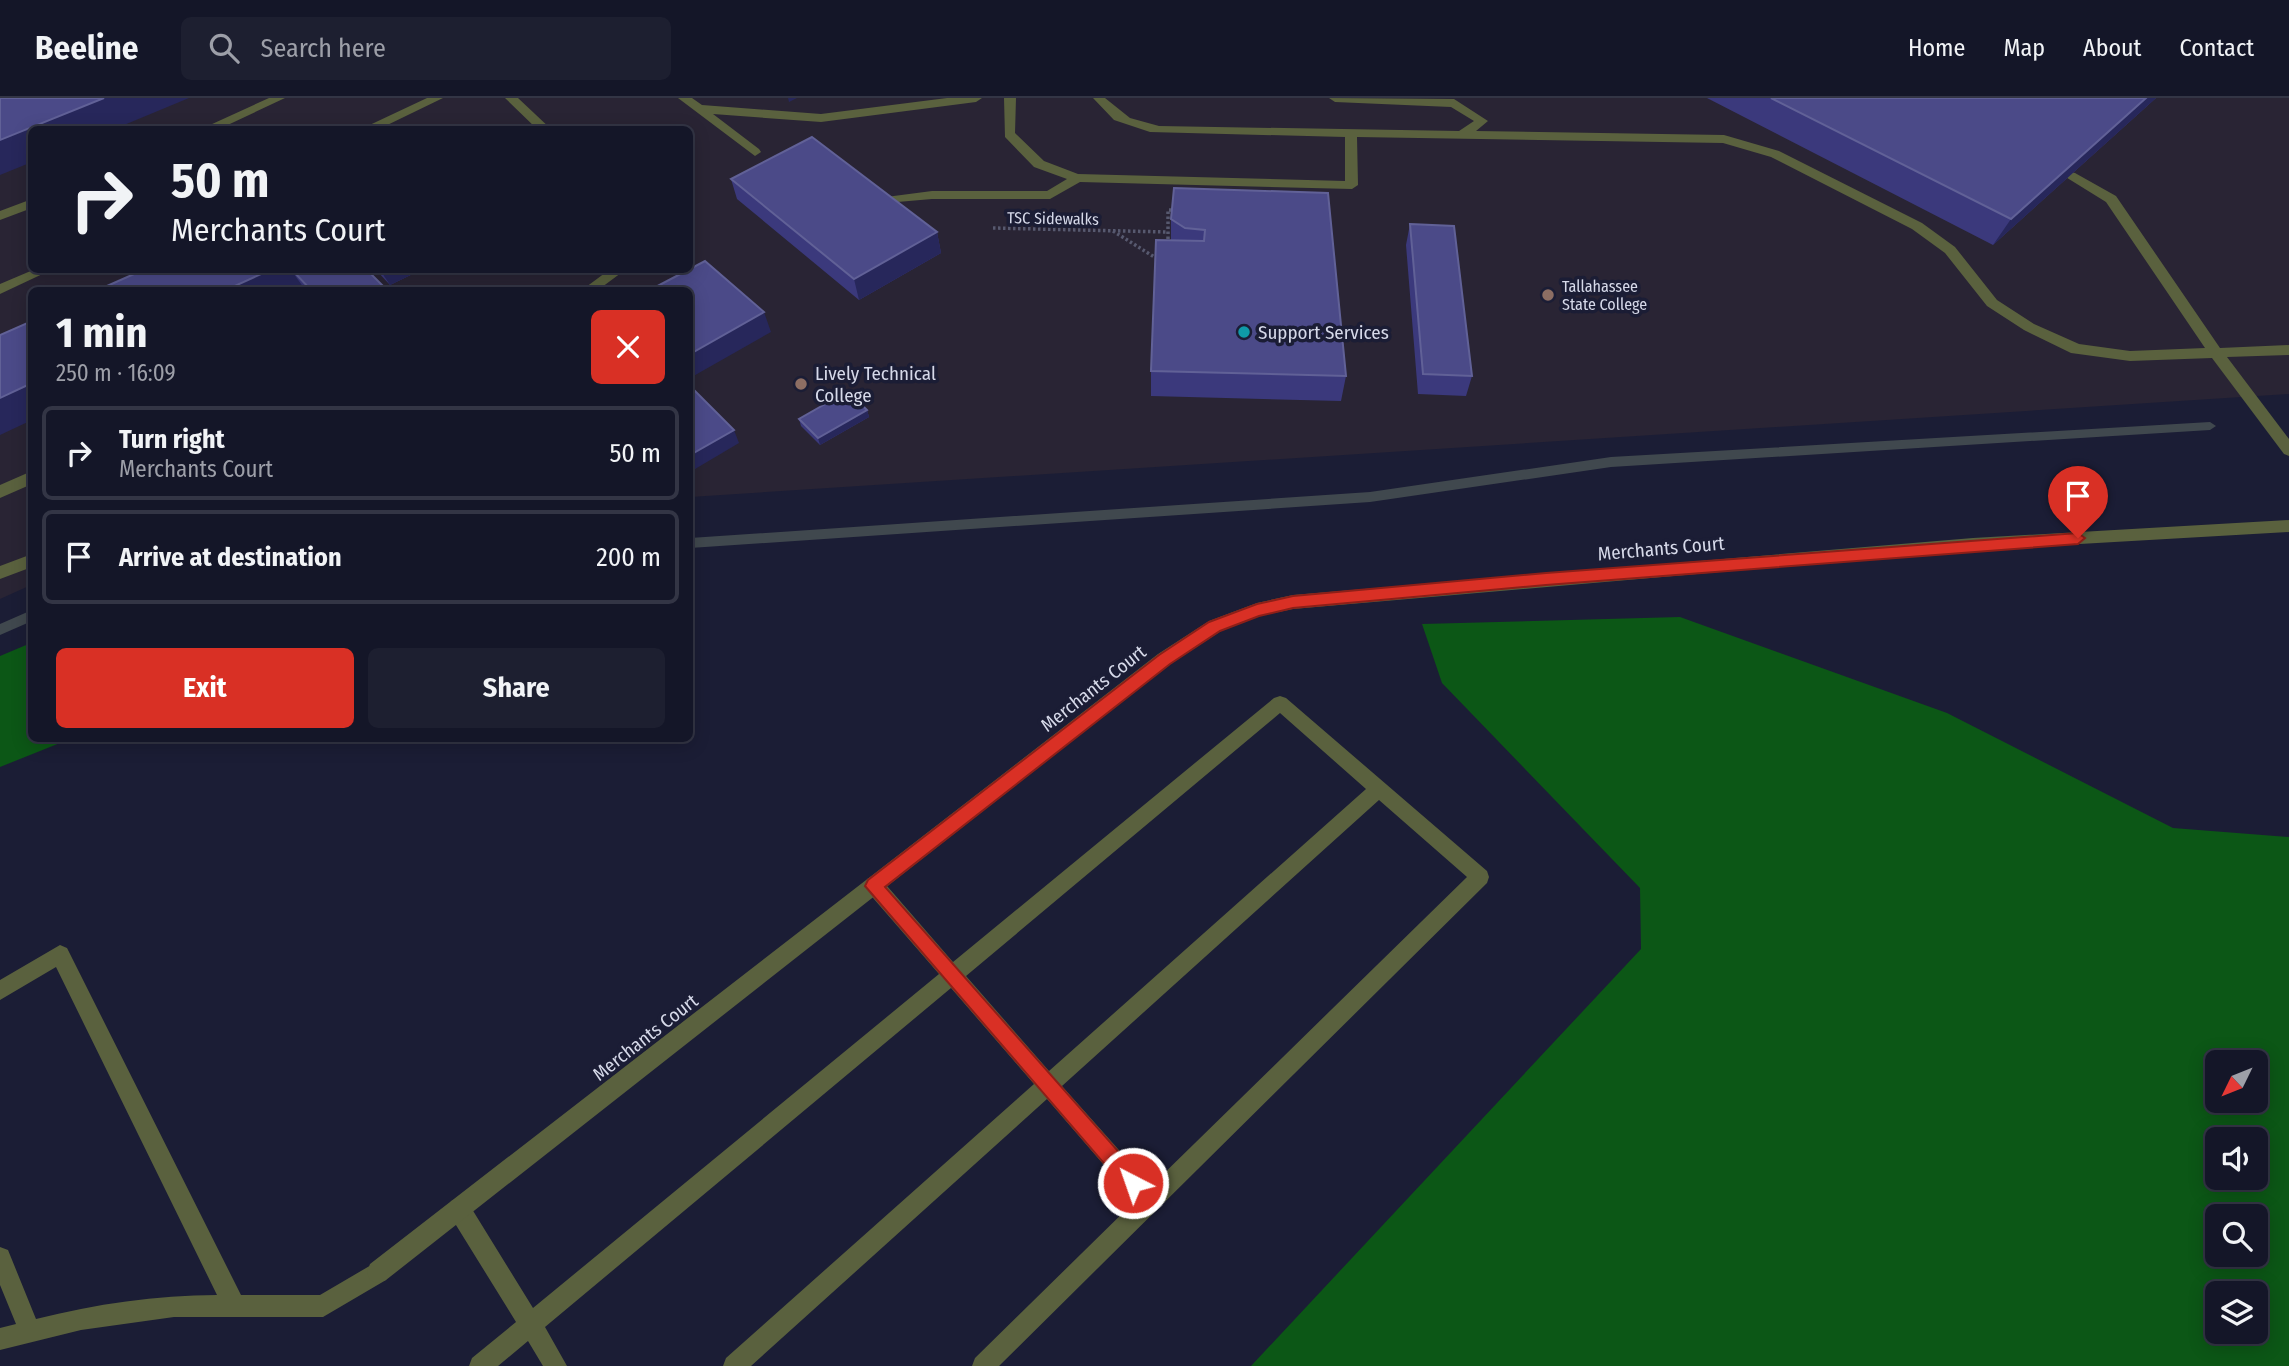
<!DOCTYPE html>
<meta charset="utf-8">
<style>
:root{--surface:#141628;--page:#1d1f30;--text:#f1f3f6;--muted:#9d9fa8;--line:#333545;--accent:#d93025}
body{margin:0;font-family:"Fira Sans Condensed",sans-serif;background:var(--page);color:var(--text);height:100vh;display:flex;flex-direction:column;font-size:26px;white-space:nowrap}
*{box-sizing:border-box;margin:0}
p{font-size:23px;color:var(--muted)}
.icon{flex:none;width:38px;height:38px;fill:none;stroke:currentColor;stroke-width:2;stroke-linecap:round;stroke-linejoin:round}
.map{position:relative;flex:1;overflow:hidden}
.details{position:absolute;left:28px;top:189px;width:665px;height:455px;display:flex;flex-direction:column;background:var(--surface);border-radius:10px;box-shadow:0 4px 18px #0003,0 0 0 2px var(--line)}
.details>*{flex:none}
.banner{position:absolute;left:28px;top:28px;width:665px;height:147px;border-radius:10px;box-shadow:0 4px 18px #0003,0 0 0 2px var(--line);background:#141628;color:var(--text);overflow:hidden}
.needle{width:46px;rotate:227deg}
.buttons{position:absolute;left:2205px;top:952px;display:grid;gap:14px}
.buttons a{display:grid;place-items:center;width:63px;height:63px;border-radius:10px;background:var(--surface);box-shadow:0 4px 18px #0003,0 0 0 2px var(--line);font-size:35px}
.pin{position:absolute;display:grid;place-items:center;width:60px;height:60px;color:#fff;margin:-72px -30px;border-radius:50% 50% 50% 0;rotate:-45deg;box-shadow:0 0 7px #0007}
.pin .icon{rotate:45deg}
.me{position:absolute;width:77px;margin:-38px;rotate:319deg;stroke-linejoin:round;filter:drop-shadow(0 0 5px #0008)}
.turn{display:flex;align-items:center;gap:24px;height:147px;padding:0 28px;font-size:32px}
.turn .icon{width:91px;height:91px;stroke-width:2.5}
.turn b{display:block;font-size:49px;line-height:60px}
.round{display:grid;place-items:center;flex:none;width:74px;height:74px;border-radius:10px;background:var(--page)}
.headline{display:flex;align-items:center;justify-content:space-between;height:119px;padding:0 28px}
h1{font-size:42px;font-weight:700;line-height:52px}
.primary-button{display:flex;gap:14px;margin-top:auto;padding:14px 28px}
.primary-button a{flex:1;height:80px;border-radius:10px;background:var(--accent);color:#fff;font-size:28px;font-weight:700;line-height:80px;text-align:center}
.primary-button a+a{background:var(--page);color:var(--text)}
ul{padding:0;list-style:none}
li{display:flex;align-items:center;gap:21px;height:94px;margin:0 14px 10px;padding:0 14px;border:4px solid var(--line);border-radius:10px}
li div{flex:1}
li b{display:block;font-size:26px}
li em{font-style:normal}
header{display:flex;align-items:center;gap:42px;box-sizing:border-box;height:98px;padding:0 35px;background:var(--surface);border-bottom:2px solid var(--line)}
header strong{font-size:33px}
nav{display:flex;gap:38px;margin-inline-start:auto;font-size:24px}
.search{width:490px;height:63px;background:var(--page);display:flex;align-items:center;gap:18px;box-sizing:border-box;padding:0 24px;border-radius:10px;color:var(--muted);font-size:26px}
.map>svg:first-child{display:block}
.education{fill:#292434;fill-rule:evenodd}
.forest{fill:#0c5716;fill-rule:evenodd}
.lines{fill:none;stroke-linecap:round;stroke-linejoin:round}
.stream{fill:#40484e;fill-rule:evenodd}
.path{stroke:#57596f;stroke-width:3.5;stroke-dasharray:2.5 2.5;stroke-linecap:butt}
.service{fill:#5a613e;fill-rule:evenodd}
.minor{fill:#5a613e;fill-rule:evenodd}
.wall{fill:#3b397c}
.shaded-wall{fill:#27275b}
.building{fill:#4b4a88;stroke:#616197;stroke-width:2}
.route{fill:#d93025;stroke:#8d1f18;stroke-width:2}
.education-dot{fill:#8d6e63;stroke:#1b1d35;stroke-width:2.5}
.culture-dot{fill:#0f9aa8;stroke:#1b1d35;stroke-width:2.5}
.labels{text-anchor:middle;stroke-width:7;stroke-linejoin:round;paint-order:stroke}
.far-street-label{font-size:16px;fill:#d6d9e9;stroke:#1b1d35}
.far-poi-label{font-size:16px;fill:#d6d9e9;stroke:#1b1d35;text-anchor:start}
.poi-label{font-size:19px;fill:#d6d9e9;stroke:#1b1d35;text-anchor:start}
.street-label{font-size:19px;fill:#d6d9e9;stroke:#1b1d35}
</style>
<header>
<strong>Beeline</strong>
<div class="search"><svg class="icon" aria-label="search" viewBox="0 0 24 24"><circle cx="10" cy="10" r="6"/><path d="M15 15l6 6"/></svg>Search here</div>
<nav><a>Home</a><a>Map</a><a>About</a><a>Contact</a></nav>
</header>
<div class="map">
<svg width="2289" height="1268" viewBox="0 0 2289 1268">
<rect width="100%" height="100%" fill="#1b1d35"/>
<!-- education -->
<path class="education" d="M0,0H2289V296L690,399V192H32L31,487L0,501ZM32,32H690V172H32Z"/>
<!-- forest -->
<path class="forest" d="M1680,519L1947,615L2173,730L2289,739V1268H1251L1641,851L1640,790L1442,585L1422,526ZM2217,964H2256V1003H2217ZM2217,1041H2256V1080H2217ZM2217,1118H2256V1157H2217ZM2217,1195H2256V1234H2217Z
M31,545L32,640L70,641L0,669V558Z"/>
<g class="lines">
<!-- stream -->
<path class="stream" d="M2210,324L2216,328L2210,332L1611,369L1370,404L690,450V440L1370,394L1611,359Z
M32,512V523L0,537V526Z"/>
<!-- path -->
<path class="path" d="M993,130L1167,134
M1113,133L1159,162
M1168,146V112H1171"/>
<!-- service -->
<path class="service" d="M269,0H285L217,32H199Z
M427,0H443L377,32H359Z
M505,0H518L552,32H538Z
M678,0H692L702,7L821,16L947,0H982L976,4L821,24L713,16L759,51L761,54L755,58Z
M1004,0H1016L1015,35L1044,63L1078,76L1345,83V39L1150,34L1114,22L1093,0H1105L1130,20L1159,28L1459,33L1474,23L1451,9L1335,4L1329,0L1454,1L1488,23L1476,33L1724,37L1779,53L1922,125L1955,149L1997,202L2034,226L2079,246L2130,253L2205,250L2106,104L2064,78L2070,74L2075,75L2116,98L2220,250L2289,247V257L2227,259L2289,341V358L2284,356L2212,260L2130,263L2071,255L2024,232L1987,208L1945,155L1912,131L1771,59L1723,45L1357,39L1358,87L1352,91L1080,84L1050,101H932L886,105V99L932,93H1047L1067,81L1034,69L1005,39Z
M32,101V110L0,122V113Z
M33,172H51L0,196V186Z
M609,172H625L598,192H582Z
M32,373V386L0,400V387Z
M32,456V469L0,481V468Z
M1280,598L1286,600L1487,773L1489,779L1487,785L999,1268H972L975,1260L1135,1103L1047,1001L751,1268H723L726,1260L1034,986L951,890L545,1229L567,1268H543L528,1243L498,1268H469L472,1260L516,1224L451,1119L448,1111L451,1103L459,1100L467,1103L533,1210L939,876L867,793L865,787L867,781L874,778L881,781L953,864L1274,600ZM1280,615L1366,691L1049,973L966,878ZM1379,702L1467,779L1151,1088L1062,988Z
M60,847L67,850L241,1197H320L378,1163L386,1166L389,1174L386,1182L323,1219H174L81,1232L0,1252V1230L16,1226L0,1187V1149L8,1152L36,1221C96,1206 156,1197 217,1197L56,869L0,902V882Z"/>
<!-- minor -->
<path class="minor" d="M2289,422V434L1973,452L1293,511L1259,518L1221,533L1170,566L386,1182L378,1185L370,1182L367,1174L370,1166L1158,556L1209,523L1257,505L1293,497L1973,440Z"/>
</g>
<!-- wall -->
<path class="wall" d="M1707,0H2156L1993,147Z
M731,81L937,134L941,155L859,202L737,101Z
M1174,90L1346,278L1341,303L1151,298V273L1171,142V121Z
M1410,126L1472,278L1466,298L1418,296L1406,147Z
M143,172H367L387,192H306L304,190Z
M376,172H421L390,187Z
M867,312L869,319L820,347L801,328L799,321Z"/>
<!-- shaded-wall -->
<path class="shaded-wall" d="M104,0H189L112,32H32V64L0,77V42Z
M788,0H797L789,4Z
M2146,0H2156L1993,147L2011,121Z
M937,134L941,155L859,202L854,181Z
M270,172H291L304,190L299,192H226Z
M380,172H421L390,187Z
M764,214L771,234L690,280V256Z
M32,285V322L0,337V300Z
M867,312L869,319L820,347L818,340Z
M734,332L739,345L690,374V357Z"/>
<!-- building -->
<path class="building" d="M0,0H104L0,42Z
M1771,0H2146L2011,121Z
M812,39L937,134L854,181L731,81Z
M1174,90L1328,95L1346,278L1151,273L1156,142L1204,143L1205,132L1185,130L1171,121Z
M1410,126L1454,128L1472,278L1423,276Z
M705,163L764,214L690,256V192H650Z
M143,172H270L226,192H98Z
M292,172H367L387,192H311Z
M32,223V285L0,300V237Z
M691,289L734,332L690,357V290Z
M848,293L867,312L818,340L799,321Z"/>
<!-- route -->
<path class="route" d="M2078,435L2085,440L2078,446L1546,487L1293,510L1259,518L1220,533L1170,566L885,789L1140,1078L1143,1085L1140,1091L1133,1094L1126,1091L865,788L868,782L1159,557L1209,524L1257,506L1293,498L1546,475Z"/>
<!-- markers -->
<g class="education-dot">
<circle cx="1548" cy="197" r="7"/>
<circle cx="801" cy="286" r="7"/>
</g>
<circle class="culture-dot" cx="1244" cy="234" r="7"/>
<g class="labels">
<!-- far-street labels -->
<g class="far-street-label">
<text transform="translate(1053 120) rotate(1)" y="6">TSC Sidewalks</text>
</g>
<!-- far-poi labels -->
<g class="far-poi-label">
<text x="1562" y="194">Tallahassee<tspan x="1562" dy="18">State College</tspan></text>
</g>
<!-- poi labels -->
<g class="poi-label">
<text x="1258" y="241">Support Services</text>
<text x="815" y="282">Lively Technical<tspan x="815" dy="22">College</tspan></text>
</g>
<!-- street labels -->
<g class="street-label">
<text transform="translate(1661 450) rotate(-5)" y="7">Merchants Court</text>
<text transform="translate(1093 590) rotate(-38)" y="7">Merchants Court</text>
<text transform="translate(645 939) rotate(-38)" y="7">Merchants Court</text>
</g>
</g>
</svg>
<div class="buttons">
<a><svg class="needle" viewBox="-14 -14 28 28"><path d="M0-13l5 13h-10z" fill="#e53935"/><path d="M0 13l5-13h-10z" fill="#9d9fa8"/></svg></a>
<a><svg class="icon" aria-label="sound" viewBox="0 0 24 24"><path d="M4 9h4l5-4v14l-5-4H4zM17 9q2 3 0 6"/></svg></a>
<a><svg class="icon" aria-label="search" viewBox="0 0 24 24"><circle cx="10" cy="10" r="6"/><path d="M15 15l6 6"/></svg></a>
<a><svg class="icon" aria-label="layers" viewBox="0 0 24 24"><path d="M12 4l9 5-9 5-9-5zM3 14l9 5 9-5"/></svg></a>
</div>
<div class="pin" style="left:2078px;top:440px;background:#d93025"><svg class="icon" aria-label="arrive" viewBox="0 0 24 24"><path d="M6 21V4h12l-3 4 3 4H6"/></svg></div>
<svg class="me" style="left:1133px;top:1085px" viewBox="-20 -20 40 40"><circle r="17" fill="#d93025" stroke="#fff" stroke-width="3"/><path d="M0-11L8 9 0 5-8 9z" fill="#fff"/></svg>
<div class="banner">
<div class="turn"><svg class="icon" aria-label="right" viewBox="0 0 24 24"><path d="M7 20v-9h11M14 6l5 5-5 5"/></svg><div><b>50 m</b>Merchants Court</div></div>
</div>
<section class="details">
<div class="headline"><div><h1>1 min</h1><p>250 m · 16:09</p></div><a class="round" style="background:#d93025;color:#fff"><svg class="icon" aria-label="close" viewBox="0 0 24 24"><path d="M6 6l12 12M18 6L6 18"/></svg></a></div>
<ul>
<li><svg class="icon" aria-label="right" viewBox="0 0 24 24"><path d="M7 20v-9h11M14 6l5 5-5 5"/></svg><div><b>Turn right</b><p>Merchants Court</p></div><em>50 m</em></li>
<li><svg class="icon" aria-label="arrive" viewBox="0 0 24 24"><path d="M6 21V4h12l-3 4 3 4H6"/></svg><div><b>Arrive at destination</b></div><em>200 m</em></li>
</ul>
<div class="primary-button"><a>Exit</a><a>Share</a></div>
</section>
</div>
